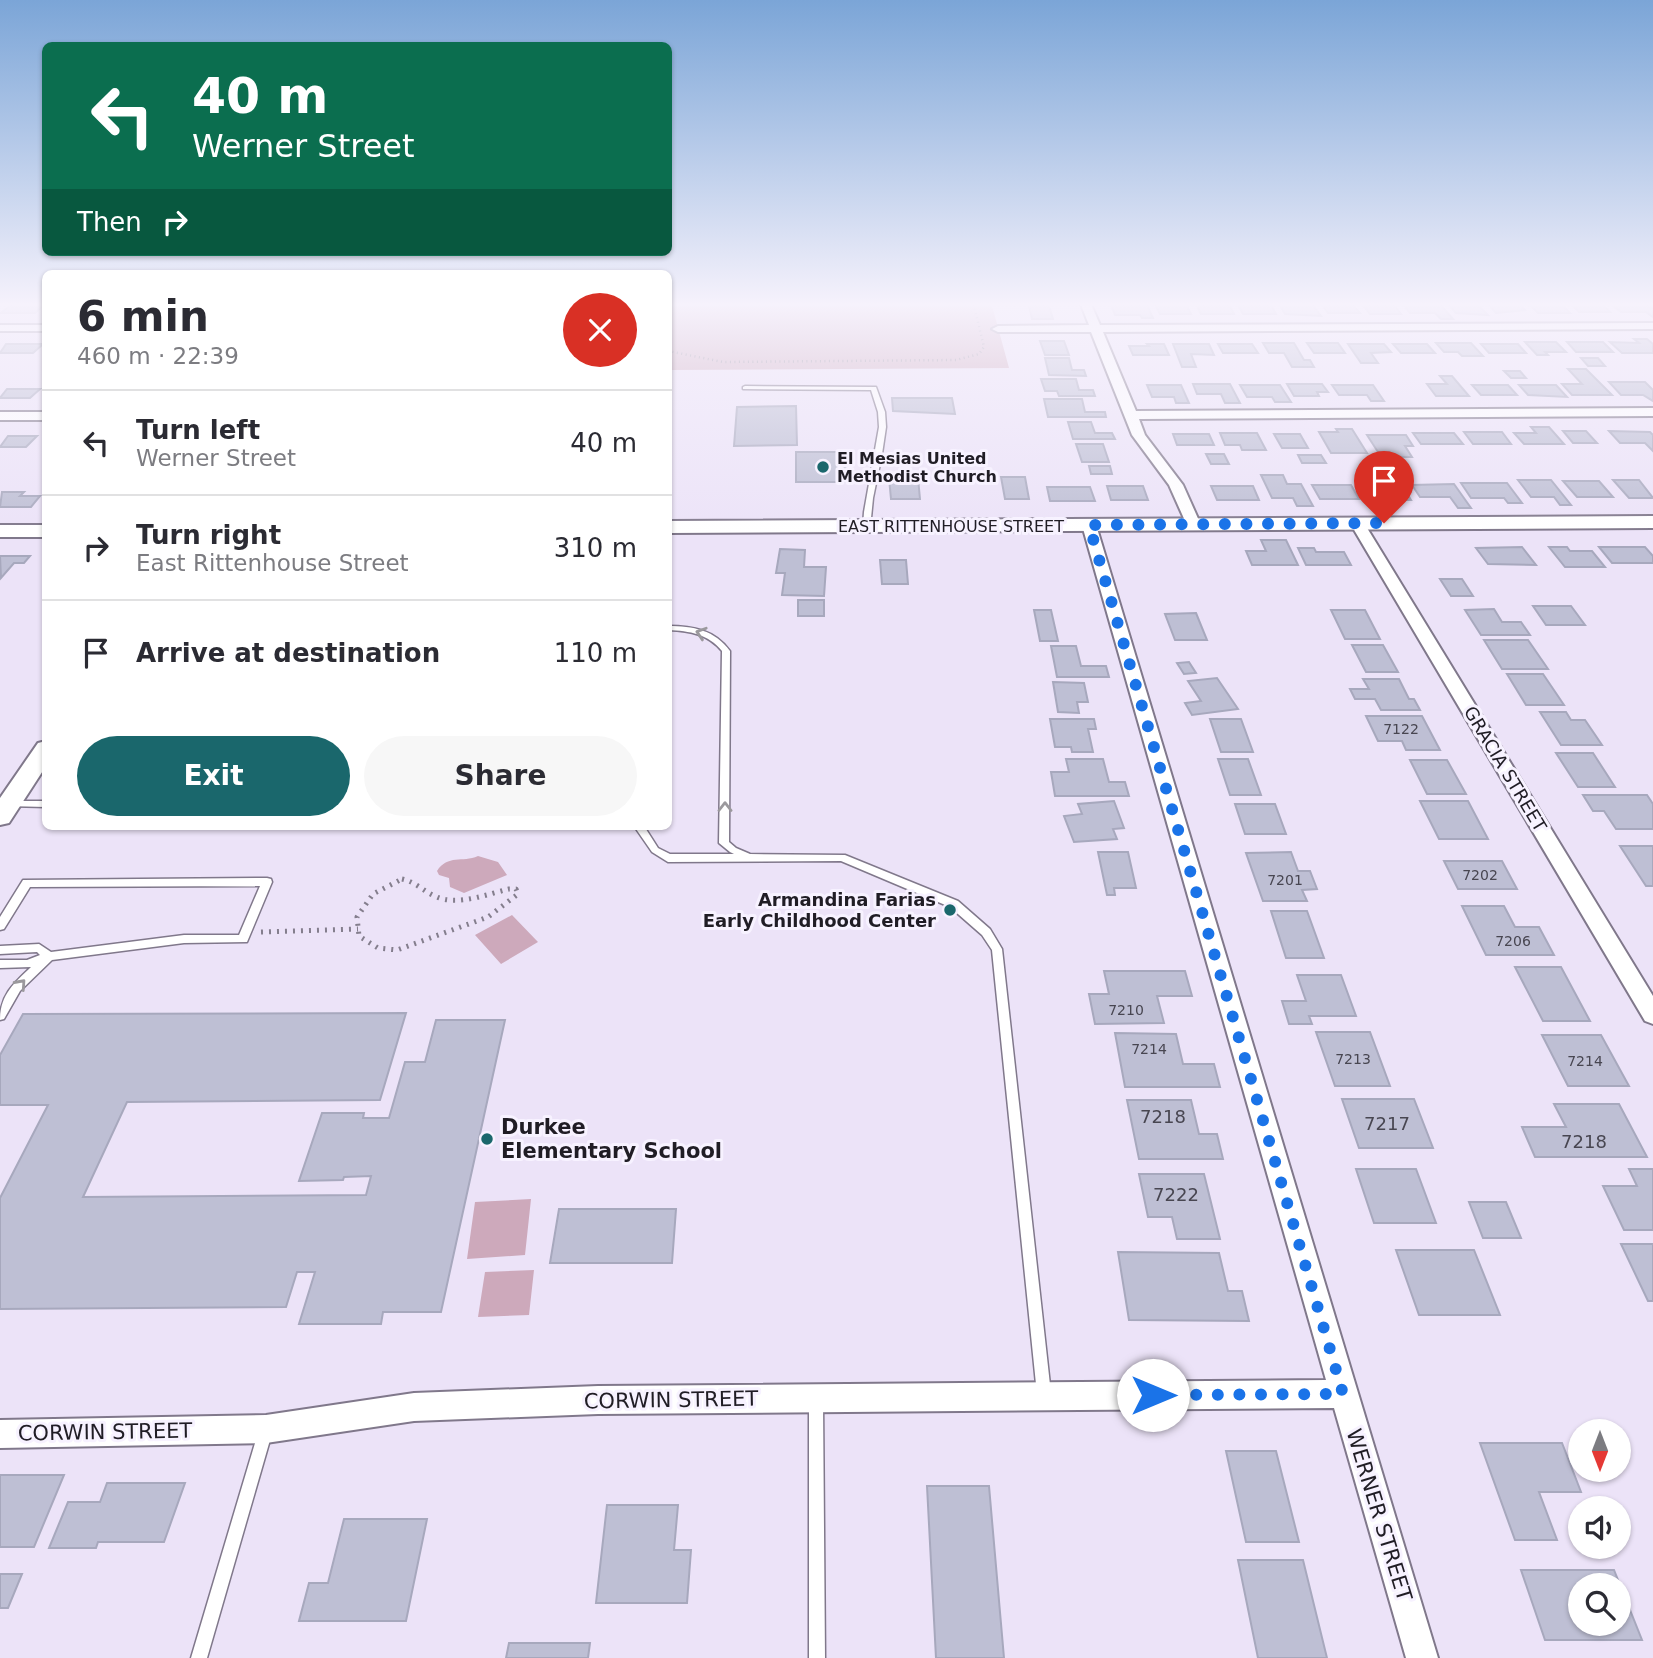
<!DOCTYPE html>
<meta charset="utf-8">
<style>
:root{--surface:#fff;--page:#f7f7f7;--text:#2b2b33;--muted:#7c7c81;--line:#e1e1e2;--accent:#1a676c}
body{margin:0;font-family:"DejaVu Sans",sans-serif;background:var(--page);color:var(--text);height:100vh;display:flex;flex-direction:column;font-size:26px;white-space:nowrap}
*{box-sizing:border-box;margin:0}
p{font-size:23px;color:var(--muted)}
.icon{flex:none;width:38px;height:38px;fill:none;stroke:currentColor;stroke-width:2;stroke-linecap:round;stroke-linejoin:round}
.map{position:relative;flex:1;overflow:hidden}
.sheet{position:absolute;left:42px;top:270px;width:630px;height:560px;display:flex;flex-direction:column;background:var(--surface);border-radius:10px;box-shadow:0 2px 5px #0004}
.sheet>*{flex:none}
.top-card{position:absolute;left:42px;top:42px;width:630px;height:214px;border-radius:10px;box-shadow:0 2px 5px #0004;background:#0b6e4f;color:#fff;overflow:hidden}
.needle{width:46px;rotate:180deg}
.fabs{position:absolute;left:1568px;top:1419px;display:grid;gap:14px}
.fabs a{display:grid;place-items:center;width:63px;height:63px;border-radius:50%;background:var(--surface);box-shadow:0 2px 5px #0004;font-size:35px}
.pin{position:absolute;display:grid;place-items:center;width:60px;height:60px;color:#fff;margin:-72px -30px;border-radius:50% 50% 50% 0;rotate:-45deg;box-shadow:0 0 7px #0007}
.pin .icon{rotate:45deg}
.me{position:absolute;width:77px;margin:-38px;rotate:90deg;stroke-linejoin:round;filter:drop-shadow(0 0 5px #0008)}
.turn{display:flex;align-items:center;gap:24px;height:147px;padding:0 35px;font-size:32px}
.turn .icon{width:91px;height:91px;stroke-width:2.5}
.turn b{display:block;font-size:49px;line-height:60px}
.then{display:flex;align-items:center;height:66px;padding:0 35px;background:#0003;gap:14px;font-size:26px}
.round{display:grid;place-items:center;flex:none;width:74px;height:74px;border-radius:37px;background:var(--page)}
.summary{display:flex;align-items:center;justify-content:space-between;height:119px;padding:0 35px}
h1{font-size:42px;font-weight:700;line-height:52px}
.cta{display:flex;gap:14px;margin-top:auto;padding:14px 35px}
.cta a{flex:1;height:80px;border-radius:42px;background:var(--accent);color:#fff;font-size:28px;font-weight:700;line-height:80px;text-align:center}
.cta a+a{background:var(--page);color:var(--text)}
ul{padding:0;list-style:none}
li{display:flex;align-items:center;gap:21px;height:105px;padding:0 35px;border-top:2px solid var(--line)}
li div{flex:1}
li b{display:block;font-size:26px}
li em{font-style:normal}
.map>svg:first-child{display:block}
.green{fill:#cda9bb}
.building{fill:#bebfd4;stroke:#a7a8bd;stroke-width:2;fill-rule:evenodd}
.lines{fill:none;stroke-linecap:round;stroke-linejoin:round}
.service-casing{stroke:#80788b;stroke-width:3}
.minor-casing{stroke:#80788b;stroke-width:4}
.tertiary-casing{stroke:#80788b;stroke-width:4}
.path-far1{stroke:#847e8d;stroke-width:2.5;stroke-dasharray:1 3.5;stroke-linecap:butt}
.path{stroke:#847e8d;stroke-width:5;stroke-dasharray:2 6;stroke-linecap:butt}
.service{fill:#fff;fill-rule:evenodd}
.minor{fill:#fff;fill-rule:evenodd}
.tertiary{fill:#fff;fill-rule:evenodd}
.oneway{stroke:#9b999d}
.route{stroke:#1a73e8;stroke-width:12;stroke-dasharray:0 21.6}
.poi-dot{fill:#1a676c;stroke:#f7f2ff;stroke-width:2.5}
.labels{text-anchor:middle;stroke-width:6;stroke-linejoin:round;paint-order:stroke}
.number-label{font-size:14px;fill:#484651}
.far-poi-label{font-size:16px;font-weight:bold;fill:#201d25;stroke:#f7f2ff;text-anchor:start}
.far-street-label{font-size:16px;fill:#201d25;stroke:#f7f2ff}
.street-label{font-size:18px;fill:#201d25;stroke:#f7f2ff}
.poi-label{font-size:18px;font-weight:bold;fill:#201d25;stroke:#f7f2ff;text-anchor:end}
.near-number-label{font-size:18px;fill:#484651}
.near-poi-label{font-size:21px;font-weight:bold;fill:#201d25;stroke:#f7f2ff;text-anchor:start}
.near-street-label{font-size:21px;fill:#201d25;stroke:#f7f2ff}
</style>
<div class="map">
<svg width="1653" height="1658" viewBox="0 0 1653 1658">
<rect width="100%" height="100%" fill="#ece3f8"/>
<!-- green -->
<path class="green" d="M668,302H991L1009,368L669,370Z
M478,856L498,862L507,875L464,893L450,887L449,878L439,875L437,871C448,854 462,863 478,856Z
M512,915L538,942L501,964L475,935Z
M531,1199L525,1255L467,1259L475,1202Z
M534,1270L529,1315L478,1317L485,1272Z"/>
<!-- building -->
<path class="building" d="M1446,302H1475L1488,315L1456,313Z
M1486,302H1517L1525,310L1496,313Z
M1527,302L1560,303L1570,313H1538Z
M1624,302H1644L1653,309V317L1646,312H1621L1611,304H1627Z
M1311,303L1321,316L1285,314L1279,304Z
M1570,303H1601L1610,312H1579Z
M12,304H45L35,313H1Z
M1155,304H1186L1191,314H1160Z
M1403,304H1440L1453,319H1441L1435,313H1410Z
M1111,305H1147L1153,318H1142L1140,315H1115Z
M1238,305H1271L1276,314H1243Z
M1322,305H1353L1360,313H1328Z
M1363,305H1394L1401,314H1370Z
M1029,306H1049L1053,319H1032Z
M1197,306H1230L1234,314H1201Z
M1634,339H1647L1653,344V353H1622L1610,342L1639,343Z
M1040,341H1064L1069,355H1045Z
M1525,342H1556L1566,352H1545L1548,355H1537Z
M1567,342H1603L1613,352H1576Z
M1263,343H1294L1304,360H1310L1314,367H1292L1284,353H1269Z
M1307,343H1338L1345,353H1314Z
M1436,343H1471L1483,356H1462L1458,352H1444Z
M6,344H43L33,353H0Z
M1147,344H1164L1169,355H1133L1129,346H1149Z
M1173,344H1209L1214,355L1191,354L1196,367H1182Z
M1218,344H1252L1258,353H1223Z
M1348,344H1384L1391,352L1371,353L1378,363H1361Z
M1393,344H1427L1435,353H1401Z
M1481,344H1518L1526,353H1489Z
M1045,358H1069L1072,370H1084L1086,376L1049,375Z
M1581,358H1598L1605,366H1588Z
M1568,369H1586L1612,395H1572L1562,384H1582Z
M1504,371H1520L1526,378H1511Z
M1440,376H1452L1469,396H1436L1427,384H1447Z
M1041,379H1076L1079,390H1093L1095,396H1059L1057,391H1045Z
M1609,382H1645L1653,390V401L1643,395H1621Z
M1193,384H1230L1240,403H1225L1221,394H1197Z
M1287,384H1322L1328,392H1317L1319,396H1294Z
M1147,385H1181L1189,403H1176L1174,397H1152Z
M1240,385H1280L1291,402H1275L1272,397H1247Z
M1332,385H1373L1384,401H1371L1367,395H1339Z
M1472,385H1508L1517,395H1481Z
M1519,385H1556L1567,397L1528,395Z
M7,389H40L30,398H0Z
M892,398H952L955,414L893,411Z
M1044,399H1082L1085,412H1105L1106,417H1048Z
M796,406L797,445L734,446L737,407Z
M1068,422H1091L1095,433H1112L1115,439H1073Z
M1531,427H1549L1564,444H1524L1514,433H1536Z
M1336,429H1352L1367,453H1331L1319,432H1338Z
M1563,431H1586L1597,443H1573Z
M1609,431L1650,432L1653,435V451L1645,443H1620Z
M1464,432H1502L1511,444H1473Z
M1220,433H1257L1266,450H1242L1240,445H1225Z
M1413,433H1454L1463,444H1421Z
M1173,434H1209L1214,445H1177Z
M1274,434H1300L1308,448H1282Z
M1367,435H1406L1413,446H1405L1412,457H1392L1389,452H1378Z
M8,436H37L26,447H0Z
M1076,444H1103L1109,462H1082Z
M796,452H850L851,482H796Z
M1206,454H1224L1229,464H1211Z
M1298,455H1321L1326,463H1302Z
M1089,466H1110L1112,474H1091Z
M1261,475H1283L1287,484H1301L1313,506H1297L1293,498H1272Z
M1001,477H1025L1029,499H1005Z
M889,478H918L920,499H891Z
M1518,480H1551L1571,505H1560L1554,497H1531Z
M1613,480H1639L1653,498H1629Z
M1563,481H1599L1613,497H1577Z
M1461,483H1507L1522,503H1508L1504,498H1471Z
M1362,484H1401L1411,500H1371Z
M1454,484L1471,508H1458L1450,497H1420L1412,485Z
M1312,485H1351L1359,499H1320Z
M1107,486H1143L1148,500H1111Z
M1211,486H1253L1259,500H1217Z
M1047,487H1090L1095,501H1050Z
M2,492H24L20,496H40L31,507H0Z
M1261,540H1286L1298,565H1252L1246,551H1266Z
M1522,547L1536,565L1488,564L1476,548Z
M1549,547H1567L1570,551H1592L1605,567H1565Z
M1599,547H1645L1653,556V563H1612Z
M1298,548H1314L1316,552H1344L1351,565H1306Z
M780,549L805,550L804,567H826L824,596L782,595L785,573H776Z
M0,556H30L24,563H14L1,578Z
M880,560H906L908,584H882Z
M1440,579H1462L1473,596H1451Z
M798,600H824V616H798Z
M1533,606H1571L1585,625H1546Z
M1494,609L1502,622H1521L1530,635H1481L1465,610Z
M1034,610H1051L1058,641H1040Z
M1331,610H1365L1380,639H1345Z
M1196,613L1207,640H1175L1165,614Z
M1484,640H1528L1548,669H1502Z
M1352,645H1383L1398,672H1366Z
M1051,646H1076L1081,666H1106L1109,677H1057Z
M1189,662L1196,673L1184,674L1177,663Z
M1507,674H1543L1564,705H1526Z
M1217,678L1238,709L1192,715L1185,703L1201,701L1188,681Z
M1363,679H1399L1409,699H1414L1420,710H1381L1375,699H1355L1350,689H1369Z
M1053,682L1084,683L1088,702H1077L1079,713L1058,712Z
M1540,712H1566L1571,720H1585L1602,745H1561Z
M1366,716H1422L1440,750H1406L1402,741H1378Z
M1050,719H1094L1096,729H1088L1093,752H1072L1071,747H1055Z
M1210,719H1241L1253,752H1221Z
M1556,753H1593L1615,787H1578Z
M1066,759H1103L1109,782H1125L1129,796H1055L1051,772H1069Z
M1218,759H1248L1261,795H1230Z
M1410,760H1447L1466,794H1427Z
M1583,795H1647L1653,804V829H1616L1604,811H1593Z
M1114,801L1124,828L1113,829L1117,839L1074,842L1064,816L1082,814L1078,804Z
M1420,801H1468L1488,839H1439Z
M1235,804H1275L1286,834H1245Z
M1620,846H1653V886H1646Z
M1098,852H1128L1136,888H1114L1115,895H1107Z
M1291,852L1298,871H1310L1317,889L1302,890L1307,901H1263L1246,853Z
M1444,861H1502L1517,889H1458Z
M1462,906H1504L1515,927H1539L1554,955H1486Z
M1271,911H1307L1324,958H1286Z
M1515,967H1561L1590,1021H1543Z
M1104,971H1185L1192,996H1157L1164,1023L1095,1024L1089,994H1109Z
M1297,975H1341L1356,1016H1309L1312,1024H1289L1282,1001H1306Z
M406,1013L380,1100L127,1102L83,1197L366,1195L371,1176L344,1177L343,1180L299,1181L322,1113H364L363,1118H389L405,1062H425L436,1020H505L441,1312H383L381,1324H299L315,1272H297L286,1307L0,1309V1198L48,1105H0V1055L23,1014Z
M1316,1032H1370L1390,1086H1335Z
M1115,1033L1176,1034L1183,1064H1214L1220,1087H1125Z
M1542,1035H1601L1629,1086H1568Z
M1342,1099H1414L1433,1148H1359Z
M1127,1100H1191L1199,1134H1217L1223,1159H1139Z
M1554,1104H1619L1647,1157H1535L1522,1127H1566Z
M1356,1169H1416L1436,1223H1374Z
M1629,1169H1653V1230H1624L1603,1186H1637Z
M1139,1174H1204L1220,1239H1177L1172,1217H1148Z
M1469,1202H1506L1521,1238H1483Z
M559,1209H676L672,1263H550Z
M1621,1244H1653V1301H1648Z
M1396,1250H1474L1500,1315H1419Z
M1118,1252L1219,1253L1228,1291H1242L1249,1321L1129,1320Z
M1480,1443H1562L1581,1492H1539L1557,1540H1515Z
M1226,1451H1276L1299,1542H1246Z
M0,1475H64L34,1547H0Z
M107,1483H185L164,1542H98L96,1548H49L68,1502H100Z
M927,1486H989L1004,1658H936Z
M607,1505H678L674,1550H691L687,1603H596Z
M344,1519H427L406,1621H299L309,1583H328Z
M1238,1560H1303L1327,1658H1258Z
M1521,1570H1614L1642,1640H1545ZM1580,1586H1619V1624H1580Z
M0,1574H22L8,1608H0Z
M509,1643H590L588,1658H506Z"/>
<g class="lines">
<!-- service casing -->
<g class="service-casing">
<path id="service" d="M745,386L876,387L885,412L886,427L882,454L873,498L870,528H867L863,526L864,512L879,427L878,412L871,390L743,389V387Z
M668,626C693,626 715,630 730,651L729,842L736,848L750,854L845,855L958,901L990,929L1002,949L1051,1394L1049,1399L1044,1401L1039,1399L1037,1394L992,950L982,935L950,907L841,861L668,862L652,852L634,826H644L658,848L670,854H734L730,852L719,843L722,651C708,634 690,631 668,630Z
M9,801H46V807L6,806L4,804Z
M267,878L271,879L272,882L247,942L184,943L52,960L20,991L4,1019L0,1020C0,995 14,983 31,967L0,968V960H27L40,955L37,952L0,954V946L39,944L51,952L184,935H239L260,886L30,887L4,929L0,930V917L23,880Z
M816,1394L821,1396L823,1401L825,1658H809V1401L811,1396Z
M265,1426L270,1428L272,1433L207,1658H191L258,1433L260,1428Z"/>
</g>
<!-- minor casing -->
<g class="minor-casing">
<path id="minor" d="M1080,302H1090L1100,325L1653,323V329L1103,332L1136,411L1653,408V416L1139,419L1145,435L1183,485L1200,523L1193,527L1186,523L1169,485L1132,435L1091,332H998L992,329L998,326L1089,325Z
M0,325H46V331H0Z
M0,412H46V420H0Z
M1357,519L1364,523L1653,996V1024L1645,1021L1350,523Z
M1089,521L1096,525L1438,1658H1406L1334,1408L598,1414L414,1421L266,1443L0,1448V1420L266,1415L414,1393L598,1386L1326,1380L1082,525Z"/>
</g>
<!-- tertiary casing -->
<g class="tertiary-casing">
<path id="tertiary" d="M1653,516V528L668,533V521Z
M0,525H46V537H0Z
M46,741V766L9,823L0,825V798L38,743Z"/>
</g>
<!-- path-far1 -->
<path class="path-far1" d="M668,351L723,362L956,360L979,354L984,347L973,302"/>
<!-- path -->
<path class="path" d="M402,879C416,882 424,892 437,897C458,906 488,894 509,889H516L518,894L488,917L397,950L378,948L359,936L357,917L373,894Z
M261,932L358,929"/>
<!-- service -->
<use href="#service" class="service"/>
<!-- minor -->
<use href="#minor" class="minor"/>
<!-- tertiary -->
<use href="#tertiary" class="tertiary"/>
</g>
<!-- one-way arrows -->
<defs><path id="oneway-chevron" d="M-2-3.5L2.5 0L-2 3.5" fill="none" stroke-width="1.6" stroke-linecap="round" stroke-linejoin="round" transform="scale(1.75)"/></defs>
<g class="oneway">
<use href="#oneway-chevron" transform="translate(701 633) rotate(-162)"/>
<use href="#oneway-chevron" transform="translate(725 807) rotate(-90)"/>
<use href="#oneway-chevron" transform="translate(21 984) rotate(-48)"/>
</g>
<!-- sky -->
<linearGradient id="sky" x2="0" y2="1"><stop stop-color="#7ba5d7"/><stop offset="0.57" stop-color="#f6f2fc"/><stop offset="1" stop-color="#f6f2fc" stop-opacity="0"/></linearGradient>
<rect width="1653" height="534" fill="url(#sky)"/>
<g class="lines">
<!-- route -->
<path class="route" d="M1153,1395L1343,1394L1089,525L1384,523"/>
</g>
<!-- markers -->
<g class="poi-dot">
<circle cx="823" cy="467" r="7"/>
<circle cx="950" cy="910" r="7"/>
<circle cx="487" cy="1139" r="7"/>
</g>
<g class="labels">
<!-- number labels -->
<g class="number-label">
<text x="1401" y="734">7122</text>
<text x="1480" y="880">7202</text>
<text x="1285" y="885">7201</text>
<text x="1513" y="946">7206</text>
<text x="1126" y="1015">7210</text>
<text x="1149" y="1054">7214</text>
<text x="1353" y="1064">7213</text>
<text x="1585" y="1066">7214</text>
</g>
<!-- far-poi labels -->
<g class="far-poi-label">
<text x="837" y="464">El Mesias United<tspan x="837" dy="18">Methodist Church</tspan></text>
</g>
<!-- far-street labels -->
<g class="far-street-label">
<text x="951" y="532">EAST RITTENHOUSE STREET</text>
</g>
<!-- street labels -->
<g class="street-label">
<text transform="translate(1505 769) rotate(59)" y="6">GRACIA STREET</text>
</g>
<!-- poi labels -->
<g class="poi-label">
<text x="936" y="906">Armandina Farias<tspan x="936" dy="21">Early Childhood Center</tspan></text>
</g>
<!-- near-number labels -->
<g class="near-number-label">
<text x="1163" y="1123">7218</text>
<text x="1387" y="1130">7217</text>
<text x="1584" y="1148">7218</text>
<text x="1176" y="1201">7222</text>
</g>
<!-- near-poi labels -->
<g class="near-poi-label">
<text x="501" y="1134">Durkee<tspan x="501" dy="24">Elementary School</tspan></text>
</g>
<!-- near-street labels -->
<g class="near-street-label">
<text transform="translate(671 1400) rotate(-1)" y="7">CORWIN STREET</text>
<text transform="translate(105 1432) rotate(-1)" y="7">CORWIN STREET</text>
<text transform="translate(1379 1515) rotate(73)" y="7">WERNER STREET</text>
</g>
</g>
</svg>
<div class="fabs">
<a><svg class="needle" viewBox="-14 -14 28 28"><path d="M0-13l5 13h-10z" fill="#e53935"/><path d="M0 13l5-13h-10z" fill="#7c7c81"/></svg></a>
<a><svg class="icon" aria-label="sound" viewBox="0 0 24 24"><path d="M4 9h4l5-4v14l-5-4H4zM17 9q2 3 0 6"/></svg></a>
<a><svg class="icon" aria-label="search" viewBox="0 0 24 24"><circle cx="10" cy="10" r="6"/><path d="M15 15l6 6"/></svg></a>
</div>
<div class="pin" style="left:1384px;top:523px;background:#d93025"><svg class="icon" aria-label="arrive" viewBox="0 0 24 24"><path d="M6 21V4h12l-3 4 3 4H6"/></svg></div>
<svg class="me" style="left:1153px;top:1395px" viewBox="-20 -20 40 40"><circle r="19" fill="#fff"/><path d="M0-13L10 11 0 6-10 11z" fill="#1a73e8"/></svg>
<div class="top-card">
<div class="turn"><svg class="icon" aria-label="left" viewBox="0 0 24 24"><path d="M17 20v-9H6M10 6l-5 5 5 5"/></svg><div><b>40 m</b>Werner Street</div></div>
<div class="then">Then<svg class="icon" aria-label="right" viewBox="0 0 24 24"><path d="M7 20v-9h11M14 6l5 5-5 5"/></svg></div>
</div>
<section class="sheet">
<div class="summary"><div><h1>6 min</h1><p>460 m · 22:39</p></div><a class="round" style="background:#d93025;color:#fff"><svg class="icon" aria-label="close" viewBox="0 0 24 24"><path d="M6 6l12 12M18 6L6 18"/></svg></a></div>
<ul>
<li><svg class="icon" aria-label="left" viewBox="0 0 24 24"><path d="M17 20v-9H6M10 6l-5 5 5 5"/></svg><div><b>Turn left</b><p>Werner Street</p></div><em>40 m</em></li>
<li><svg class="icon" aria-label="right" viewBox="0 0 24 24"><path d="M7 20v-9h11M14 6l5 5-5 5"/></svg><div><b>Turn right</b><p>East Rittenhouse Street</p></div><em>310 m</em></li>
<li><svg class="icon" aria-label="arrive" viewBox="0 0 24 24"><path d="M6 21V4h12l-3 4 3 4H6"/></svg><div><b>Arrive at destination</b></div><em>110 m</em></li>
</ul>
<div class="cta"><a>Exit</a><a>Share</a></div>
</section>
</div>
